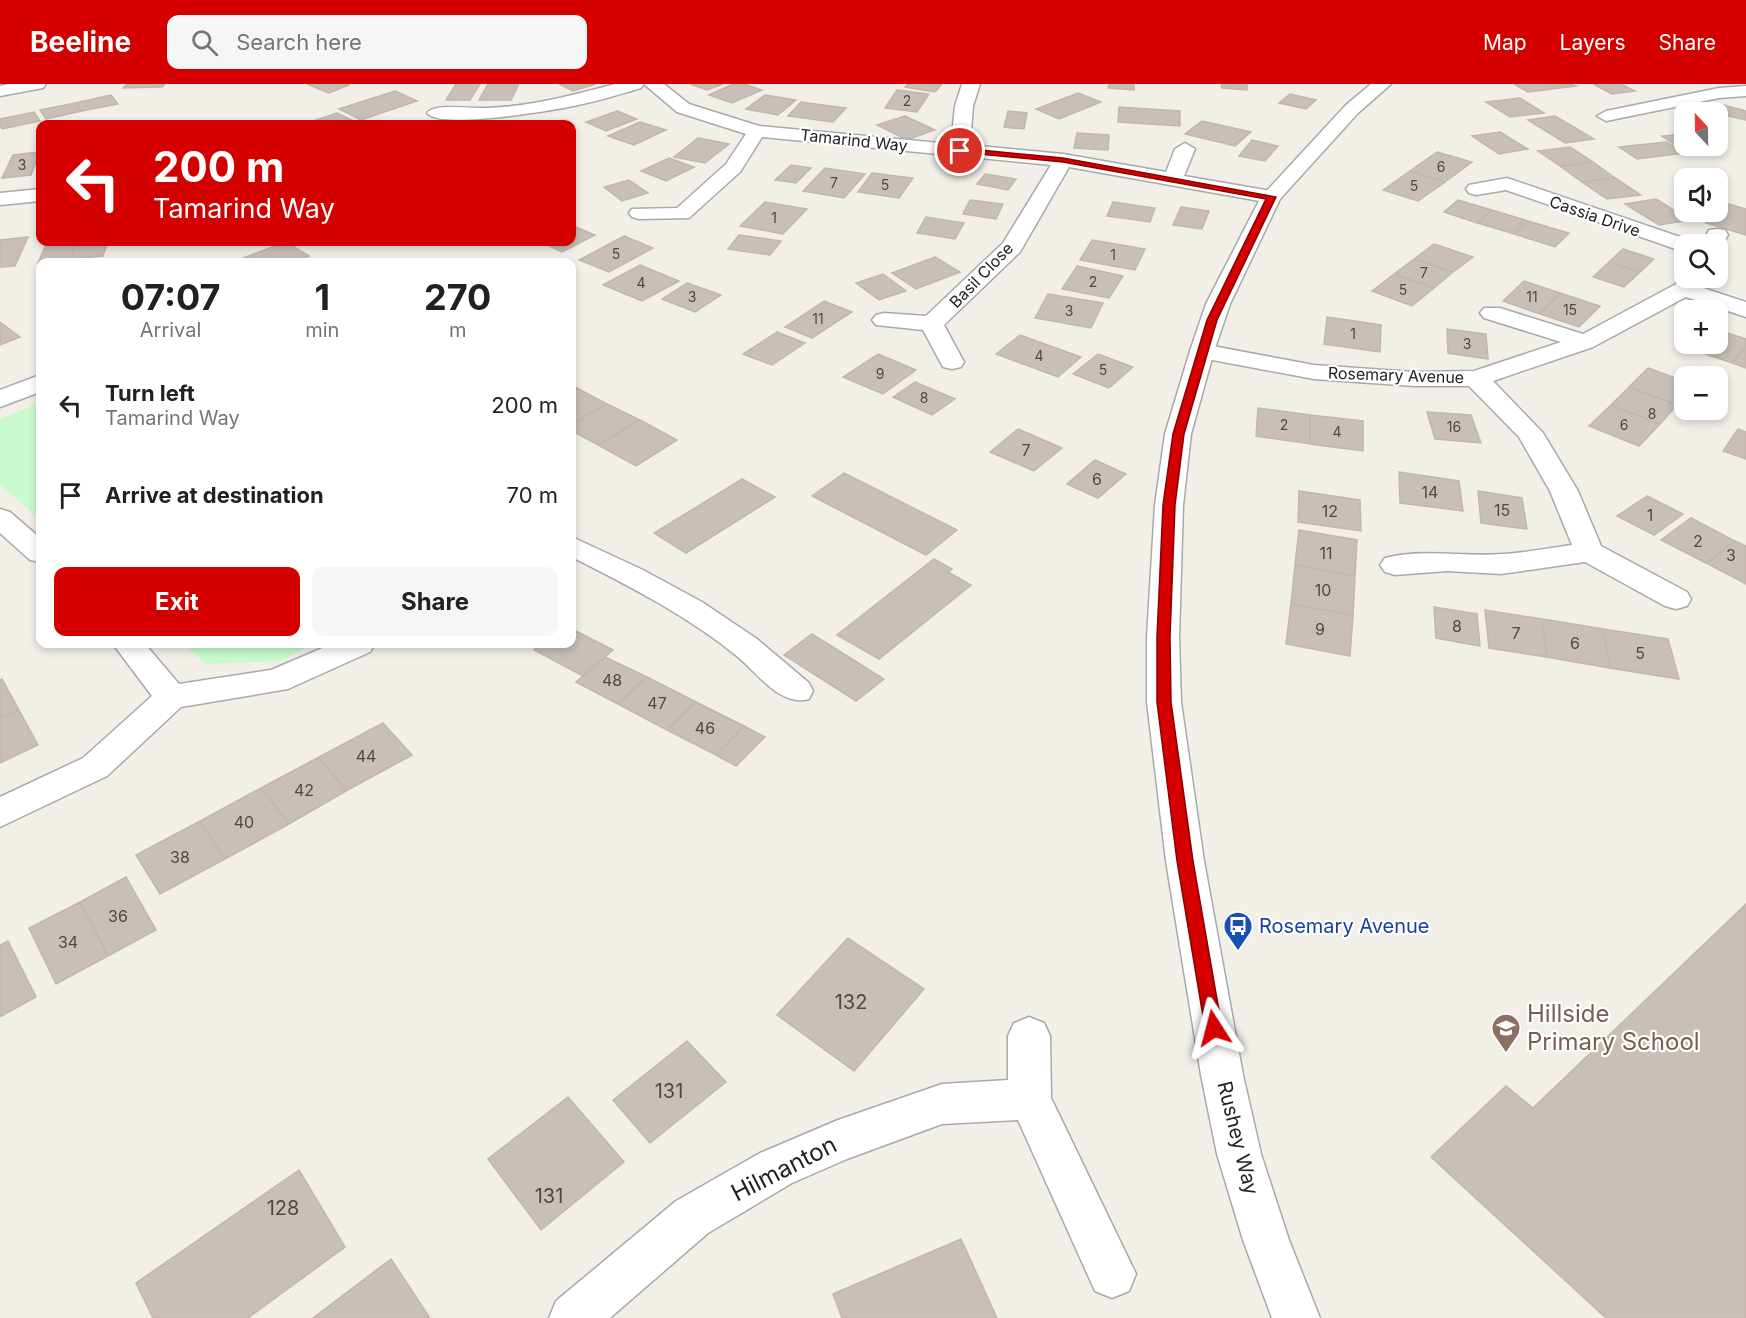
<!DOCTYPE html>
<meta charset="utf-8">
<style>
:root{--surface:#fff;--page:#f6f6f6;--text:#202124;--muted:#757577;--accent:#d40000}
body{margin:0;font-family:Inter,sans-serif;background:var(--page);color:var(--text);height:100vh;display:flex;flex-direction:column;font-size:22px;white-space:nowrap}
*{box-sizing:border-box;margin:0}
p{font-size:20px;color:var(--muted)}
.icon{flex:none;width:33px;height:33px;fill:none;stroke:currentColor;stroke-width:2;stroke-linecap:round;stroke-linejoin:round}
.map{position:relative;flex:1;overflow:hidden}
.side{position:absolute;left:36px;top:174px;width:540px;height:390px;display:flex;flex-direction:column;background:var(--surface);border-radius:12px;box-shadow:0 3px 9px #0003}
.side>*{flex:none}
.banner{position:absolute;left:36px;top:36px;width:540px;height:126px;border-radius:12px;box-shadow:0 3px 9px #0003;background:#d40000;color:#fff;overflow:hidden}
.needle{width:39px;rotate:338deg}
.buttons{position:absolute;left:1674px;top:18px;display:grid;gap:12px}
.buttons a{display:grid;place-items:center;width:54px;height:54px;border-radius:12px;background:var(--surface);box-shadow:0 3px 9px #0003;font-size:30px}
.pin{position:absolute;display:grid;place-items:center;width:51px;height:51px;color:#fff;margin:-26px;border:3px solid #fff;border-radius:50%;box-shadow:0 2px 6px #0007}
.me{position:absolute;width:66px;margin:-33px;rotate:351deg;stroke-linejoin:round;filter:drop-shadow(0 0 4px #0008)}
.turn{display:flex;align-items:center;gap:21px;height:126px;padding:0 18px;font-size:27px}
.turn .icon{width:78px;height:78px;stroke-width:2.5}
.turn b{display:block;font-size:42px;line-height:51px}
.eta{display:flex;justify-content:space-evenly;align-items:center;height:102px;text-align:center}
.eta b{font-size:36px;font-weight:700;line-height:42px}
.action{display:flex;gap:12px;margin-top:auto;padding:12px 18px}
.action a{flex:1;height:69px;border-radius:12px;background:var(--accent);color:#fff;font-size:24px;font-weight:700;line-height:69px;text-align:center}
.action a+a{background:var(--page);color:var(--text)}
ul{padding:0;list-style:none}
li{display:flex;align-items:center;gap:18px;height:90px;padding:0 18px}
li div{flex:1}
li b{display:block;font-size:22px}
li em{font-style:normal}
header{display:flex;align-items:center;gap:36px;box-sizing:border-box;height:84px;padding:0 30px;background:var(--accent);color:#fff}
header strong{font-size:28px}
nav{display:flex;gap:33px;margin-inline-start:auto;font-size:21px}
.search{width:420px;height:54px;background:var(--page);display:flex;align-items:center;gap:15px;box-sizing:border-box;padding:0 21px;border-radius:12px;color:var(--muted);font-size:22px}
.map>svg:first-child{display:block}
.park{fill:#c8facc}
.building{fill:#c7bfb8;stroke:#c4b6ab;stroke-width:1.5}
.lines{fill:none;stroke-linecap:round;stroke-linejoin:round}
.minor-casing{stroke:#a9a9a9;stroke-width:3}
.tertiary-casing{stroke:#a9a9a9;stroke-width:3}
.minor{fill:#fff;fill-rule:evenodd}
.tertiary{fill:#fff;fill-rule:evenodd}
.route{fill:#d40000;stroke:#8a0000;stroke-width:1.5}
.labels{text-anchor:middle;stroke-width:4.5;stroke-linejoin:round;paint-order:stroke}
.far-number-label{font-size:14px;fill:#4b4948}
.far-street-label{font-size:16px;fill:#222;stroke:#fff}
.number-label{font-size:16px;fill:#4b4948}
.transit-label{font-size:20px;fill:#164399;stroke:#fff;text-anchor:start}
.near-number-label{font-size:20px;fill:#4b4948}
.street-label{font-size:20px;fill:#222;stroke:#fff}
.near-education-label{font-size:24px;fill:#785e54;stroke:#fff;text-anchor:start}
.near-street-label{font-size:24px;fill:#222;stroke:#fff}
</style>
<header>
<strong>Beeline</strong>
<div class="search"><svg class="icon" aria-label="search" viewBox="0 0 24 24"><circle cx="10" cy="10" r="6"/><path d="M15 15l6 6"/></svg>Search here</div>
<nav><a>Map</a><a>Layers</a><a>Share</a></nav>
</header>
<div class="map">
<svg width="1746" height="1234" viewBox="0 0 1746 1234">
<rect width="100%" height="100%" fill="#f2efe9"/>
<!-- park -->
<path class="park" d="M40,319V436L0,400V335Z
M184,560H312L282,577L207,580Z"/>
<!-- building -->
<path class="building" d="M127,0H165L162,3L123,4Z
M307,0H346L349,1L329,9Z
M456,0H480L470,16H446Z
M488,0H519L511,16H479Z
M559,0H596L573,7Z
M690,0H723L707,6Z
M733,0H744L762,6L732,19L709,11Z
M908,0H942L935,8L905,3Z
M1109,0H1134V6L1108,4Z
M1221,0H1247V6L1222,4Z
M1514,0H1572L1576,2L1528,8Z
M1593,0H1621L1635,7L1612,10Z
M897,6L929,10L917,28L885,24Z
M395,7L417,17L361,36L339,25Z
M1078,9L1101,18L1059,35L1036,25Z
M1290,10L1316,16L1306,25L1279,19Z
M111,11L118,20L82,27L75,19Z
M765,11L796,16L778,31L746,25Z
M1520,14L1544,29L1510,33L1486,18Z
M801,18L846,24L833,38L788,32Z
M75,19L82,27L46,35L40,26Z
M1720,20L1746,27V36L1710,28Z
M1119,23L1180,27V42L1118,38Z
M617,27L637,35L606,47L586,38Z
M1008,27L1027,29L1024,45L1004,43Z
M34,28L40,37L2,45L0,41V35Z
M337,29L356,38L304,40Z
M905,32L935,46L907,56L877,41Z
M1555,32L1594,55L1565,59L1528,36Z
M1202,37L1251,48L1235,62L1185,50Z
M640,38L666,46L634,61L608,52Z
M1500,48L1528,65L1499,70L1472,52Z
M1077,49L1109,51L1108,66L1074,64Z
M1684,50V62H1704L1679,64L1662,52Z
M698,54L729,60L705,79L674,73Z
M1252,56L1278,62L1265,77L1239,72Z
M1666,58L1684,69L1637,75L1619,63Z
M1570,63L1593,78L1560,82L1538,67Z
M40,68L31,91L2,94L13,71Z
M1437,68L1472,78L1445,98L1410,87Z
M669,74L694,83L666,97L641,87Z
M1593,78L1615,94L1582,98L1560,82Z
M791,81L811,84L796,99L775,96Z
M825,84L865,90L844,114L803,107Z
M1410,87L1445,98L1418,117L1383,106Z
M872,89L913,94L899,114L858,108Z
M985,90L1016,95L1008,106L977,100Z
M1615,94L1641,111L1607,115L1582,98Z
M629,96L648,109L622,117L604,103Z
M1656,115L1690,136L1659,141L1625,120Z
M970,116L1003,120L996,135L963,130Z
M1458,116L1492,126L1477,139L1444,128Z
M765,118L807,125L783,150L740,142Z
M1113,118L1155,124L1150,138L1107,132Z
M1725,119L1746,125V151L1706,139Z
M1181,123L1209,127L1202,145L1173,141Z
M1492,126L1528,137L1514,150L1477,139Z
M926,133L964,139L955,155L917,149Z
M1528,137L1569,149L1555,163L1514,150Z
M576,143L595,151L562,168L543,159L572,158V146Z
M739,151L781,157L770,171L728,165Z
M624,152L653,164L609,188L579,176Z
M28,153L15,182L0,183V156Z
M1092,156L1145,165L1135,186L1080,176Z
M47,158H77L70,175L38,179Z
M77,158H108L103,172L70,175Z
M286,158L309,172L292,178H263L251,171Z
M1434,160L1473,173L1453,188L1414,175Z
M1623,165L1654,175L1640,188L1609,178Z
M251,171L263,178H232Z
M935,173L960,188L916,205L892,189Z
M1414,175L1453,188L1434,204L1394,190Z
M1609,178L1640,188L1624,203L1593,193Z
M640,181L679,197L642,217L603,201Z
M1077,182L1123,192L1109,214L1062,205Z
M883,190L906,207L879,216L856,199Z
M1394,190L1434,204L1412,222L1372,207Z
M1524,197L1560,209L1540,230L1503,217Z
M687,199L721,211L695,228L662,215Z
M1560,209L1600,222L1579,243L1540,230Z
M1048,210L1103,219L1091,244L1035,234Z
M824,217L852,228L812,254L785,243Z
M1327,233L1381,241L1380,268L1324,260Z
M0,238L20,253L0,261Z
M1447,245L1486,250L1488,275L1448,269Z
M1718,246L1746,255V262L1732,279L1690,265L1695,260H1718Z
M777,248L805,259L772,281L743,270Z
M1020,251L1081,273L1058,293L996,270Z
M1746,262V284L1732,279Z
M878,270L916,286L883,310L843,293Z
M1098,270L1133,283L1109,304L1073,290Z
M1648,284L1684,297V313L1677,321L1629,303Z
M915,298L955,315L932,331L893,313Z
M575,303L607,320L572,340V305Z
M1629,303L1677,321L1660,340L1611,321Z
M607,320L640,336L598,361L572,347V340Z
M1611,321L1660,340L1639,362L1589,342Z
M1258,324L1310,331V360L1256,352Z
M1427,328L1471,331L1481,359L1435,355Z
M1310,331L1363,337V367L1310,360Z
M640,336L677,356L636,382L598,361Z
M1018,345L1062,364L1034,387L990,368Z
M1738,345L1746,348V375L1723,367Z
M1095,376L1126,390L1098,414L1067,400Z
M1399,388L1459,397L1463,427L1400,419Z
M844,389L957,446L926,471L812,412Z
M742,395L775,413L686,469L654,449Z
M1299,407L1360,416L1361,447L1298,438Z
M1478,407L1522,414L1527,445L1481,439Z
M1647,412L1683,430L1654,451L1617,432Z
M1691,434L1735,457L1706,479L1661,456Z
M1299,446L1357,456L1355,492L1295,481Z
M1735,457L1746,462V500L1706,479Z
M934,475L952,485L948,488L971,501L879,575L837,551Z
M1295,481L1355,492L1353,531L1291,520Z
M1291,520L1353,531L1350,572L1286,560Z
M1434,523L1477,530L1480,562L1436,554Z
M1485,526L1542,535L1547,573L1489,564Z
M1542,535L1603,545L1610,584L1547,573Z
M572,545L613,566L583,592L534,566L542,560H572Z
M1603,545L1668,555L1679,595L1610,584Z
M812,550L884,595L856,617L784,571Z
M605,573L647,593L618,620L576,598Z
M647,593L696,618L667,646L618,620Z
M2,595L19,626L0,634V596Z
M696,618L744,642L716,671L667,646Z
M19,626L38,661L0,679V634Z
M383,639L412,671L346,707L319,673Z
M744,642L765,653L736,682L716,671Z
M319,673L346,707L289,740L261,704Z
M261,704L289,740L225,775L200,737Z
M200,737L225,775L160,810L136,771Z
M126,793L156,846L108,872L80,818Z
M80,818L108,872L56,900L29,844Z
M1746,820V1234H1606L1431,1073L1506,1002L1533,1024Z
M848,854L924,905L854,987L777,931Z
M8,857L36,913L0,933V861Z
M687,957L726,998L650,1059L613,1016Z
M568,1013L624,1078L541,1146L488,1075Z
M299,1086L345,1163L248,1234H153L136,1199Z
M961,1155L997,1234H842L833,1210Z
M391,1175L430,1234H313Z"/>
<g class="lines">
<!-- minor casing -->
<g class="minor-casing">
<path id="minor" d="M9,0H46L43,4L0,12V2Z
M615,0H644L641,4C620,10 599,17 578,21C556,26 439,46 427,29C434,19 473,25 486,24C529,23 574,11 615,0Z
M644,0H664L689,20L759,42L951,60L955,22L962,0H980L973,22L970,61L1063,70L1166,88L1175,65L1185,59L1195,65L1184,92L1271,107L1278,109L1281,113L1278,117L1271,119L1069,83L1020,168L944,241L964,278L961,283L952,285L943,283L923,246L876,241L872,236L876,231L884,229L926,232L1003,159L1051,81L762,53L740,88L689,134L639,135L632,133L629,129L632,125L677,124L726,80L746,50L677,28Z
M1746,2V12L1719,14L1606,37L1597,32L1606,27L1719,4Z
M1507,94L1692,157L1694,160H1684V168L1506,106L1476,111L1469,109L1466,105L1469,101Z
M40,105V117L0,121V109Z
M1717,145L1725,146L1728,151L1720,165H1718V160H1702L1709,146Z
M1683,189L1684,194H1702L1697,202L1746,218V233L1686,213L1593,263L1493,297L1543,349L1578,407L1601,462L1687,508L1691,515L1687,522L1676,525L1665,522L1585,478L1501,490L1447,487L1395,491L1385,488L1380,481L1385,474C1423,464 1463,473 1502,470C1525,469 1548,464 1572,461L1550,407L1519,353L1469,302H1414L1314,295L1202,274L1193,272L1190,267L1193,262L1202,260L1314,281L1414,288L1474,287L1561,258L1484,234L1480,229L1484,224H1500L1583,250L1676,200Z
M40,291V308L0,323V306Z
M0,425L10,428L40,454V478L30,476L0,449Z
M572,453L643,486L702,518L757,555L809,599L813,607L809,615C781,623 758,590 738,573C688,532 629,502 572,473Z
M113,560H145L179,600L271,586L332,560H375L370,568L288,605L181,623L107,692L0,743V713L83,674L152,612Z
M1029,933L1044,939L1050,952L1051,1014L1136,1190L1129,1207L1112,1214L1095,1207L1018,1036L942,1040L847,1075L792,1099L708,1149L610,1234H549L556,1217L676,1117L760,1069L838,1036L942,1000L1008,996V952L1014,939Z"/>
</g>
<!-- tertiary casing -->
<g class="tertiary-casing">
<path id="tertiary" d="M1371,0H1391L1358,29L1280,115L1230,220L1214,267L1191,350L1183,421L1179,553L1181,618L1204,777L1243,991L1261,1070L1289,1156L1320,1234H1272L1243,1156L1217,1070L1201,991L1166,777L1147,618V553L1155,421L1165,350L1190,267L1206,220L1261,113L1346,21Z"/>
</g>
<!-- minor -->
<use href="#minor" class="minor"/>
<!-- tertiary -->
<use href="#tertiary" class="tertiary"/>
</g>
<!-- route -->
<path class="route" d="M960,64L1063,74L1276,113L1217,236L1184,350L1175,421L1170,553L1171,618L1193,777L1222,944L1220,950L1214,952L1207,950L1205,944L1177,777L1157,618V553L1163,421L1173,350L1207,236L1266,115L1063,78L957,68Z"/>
<!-- icons -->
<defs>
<g id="bus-pin" transform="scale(1.5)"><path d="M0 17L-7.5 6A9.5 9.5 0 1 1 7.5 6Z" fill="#1a4fb4" stroke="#fff"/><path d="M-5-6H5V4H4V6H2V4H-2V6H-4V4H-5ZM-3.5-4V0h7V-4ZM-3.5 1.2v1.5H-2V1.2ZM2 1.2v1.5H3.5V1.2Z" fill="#fff"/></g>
<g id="school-pin" transform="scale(1.5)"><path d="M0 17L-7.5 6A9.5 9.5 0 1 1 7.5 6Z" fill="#8d6e63" stroke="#fff"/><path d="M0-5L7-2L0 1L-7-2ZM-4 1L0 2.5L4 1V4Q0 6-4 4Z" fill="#fff"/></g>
</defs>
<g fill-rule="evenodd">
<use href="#bus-pin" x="1238" y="842"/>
<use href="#school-pin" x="1506" y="944"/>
</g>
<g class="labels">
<!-- far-number labels -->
<g class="far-number-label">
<text x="907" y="22">2</text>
<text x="22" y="86">3</text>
<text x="1441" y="88">6</text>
<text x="834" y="104">7</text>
<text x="885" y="106">5</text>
<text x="1414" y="107">5</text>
<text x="774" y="139">1</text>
<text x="616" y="175">5</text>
<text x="1113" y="176">1</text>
<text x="1424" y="194">7</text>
<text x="1093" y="203">2</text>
<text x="641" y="204">4</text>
<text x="1403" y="211">5</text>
<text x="692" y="218">3</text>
<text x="1532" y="218">11</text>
<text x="1570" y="231">15</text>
<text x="1069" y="232">3</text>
<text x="818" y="240">11</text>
<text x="1353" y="255">1</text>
<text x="1467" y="265">3</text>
<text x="1039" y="277">4</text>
<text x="1103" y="291">5</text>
<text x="880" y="295">9</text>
<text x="924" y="319">8</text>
<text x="1652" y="335">8</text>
<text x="1284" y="346">2</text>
<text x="1624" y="346">6</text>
<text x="1454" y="348">16</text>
<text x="1337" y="353">4</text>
</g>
<!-- far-street labels -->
<g class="far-street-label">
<text transform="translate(854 56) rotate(6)" y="6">Tamarind Way</text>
<text transform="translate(1595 132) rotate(19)" y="6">Cassia Drive</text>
<text transform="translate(981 191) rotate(-46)" y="6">Basil Close</text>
<text transform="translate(1396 291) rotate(2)" y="6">Rosemary Avenue</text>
</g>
<!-- number labels -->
<g class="number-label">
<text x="1026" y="372">7</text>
<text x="1097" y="401">6</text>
<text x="1430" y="414">14</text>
<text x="1502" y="432">15</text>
<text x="1330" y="433">12</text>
<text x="1650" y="437">1</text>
<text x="1698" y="463">2</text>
<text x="1326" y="475">11</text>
<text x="1731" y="477">3</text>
<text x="1323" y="512">10</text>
<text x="1457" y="548">8</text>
<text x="1320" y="551">9</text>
<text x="1516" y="555">7</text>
<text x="1575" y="565">6</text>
<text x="1640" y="575">5</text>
<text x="612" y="602">48</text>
<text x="657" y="625">47</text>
<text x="705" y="650">46</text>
<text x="366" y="678">44</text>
<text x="304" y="712">42</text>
<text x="244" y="744">40</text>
<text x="180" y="779">38</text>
<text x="118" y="838">36</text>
<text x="68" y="864">34</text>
</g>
<!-- transit labels -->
<g class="transit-label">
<text x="1259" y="849">Rosemary Avenue</text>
</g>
<!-- near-number labels -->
<g class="near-number-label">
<text x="851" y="925">132</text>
<text x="669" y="1014">131</text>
<text x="549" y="1119">131</text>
<text x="283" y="1131">128</text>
</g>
<!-- street labels -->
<g class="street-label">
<text transform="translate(1238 1054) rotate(76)" y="7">Rushey Way</text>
</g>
<!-- near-education labels -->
<g class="near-education-label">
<text x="1527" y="938">Hillside<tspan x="1527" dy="28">Primary School</tspan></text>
</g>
<!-- near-street labels -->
<g class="near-street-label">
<text transform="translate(784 1085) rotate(-27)" y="8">Hilmanton</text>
</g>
</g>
</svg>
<div class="buttons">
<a><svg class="needle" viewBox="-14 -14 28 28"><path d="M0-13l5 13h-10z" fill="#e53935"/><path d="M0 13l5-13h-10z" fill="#757577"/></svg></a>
<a><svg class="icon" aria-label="sound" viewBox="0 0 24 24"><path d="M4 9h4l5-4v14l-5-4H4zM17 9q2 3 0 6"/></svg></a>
<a><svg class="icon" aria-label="search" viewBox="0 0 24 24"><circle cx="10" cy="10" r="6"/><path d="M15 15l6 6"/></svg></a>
<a>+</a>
<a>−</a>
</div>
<div class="pin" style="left:960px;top:67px;background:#d93025"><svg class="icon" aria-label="arrive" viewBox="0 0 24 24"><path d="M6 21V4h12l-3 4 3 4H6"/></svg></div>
<svg class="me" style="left:1214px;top:944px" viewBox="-20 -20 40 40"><path d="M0-17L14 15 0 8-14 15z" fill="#d40000" stroke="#fff" stroke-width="4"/></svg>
<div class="banner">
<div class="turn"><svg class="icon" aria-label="left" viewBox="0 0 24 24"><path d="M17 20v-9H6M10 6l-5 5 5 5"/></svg><div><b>200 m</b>Tamarind Way</div></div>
</div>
<section class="side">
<div class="eta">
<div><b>07:07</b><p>Arrival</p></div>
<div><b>1</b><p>min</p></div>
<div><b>270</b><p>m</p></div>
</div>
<ul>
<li><svg class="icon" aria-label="left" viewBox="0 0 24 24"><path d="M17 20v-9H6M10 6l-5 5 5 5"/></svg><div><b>Turn left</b><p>Tamarind Way</p></div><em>200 m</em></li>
<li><svg class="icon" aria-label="arrive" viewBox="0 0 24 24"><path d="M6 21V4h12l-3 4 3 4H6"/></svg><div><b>Arrive at destination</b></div><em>70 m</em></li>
</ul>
<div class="action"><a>Exit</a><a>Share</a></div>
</section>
</div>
